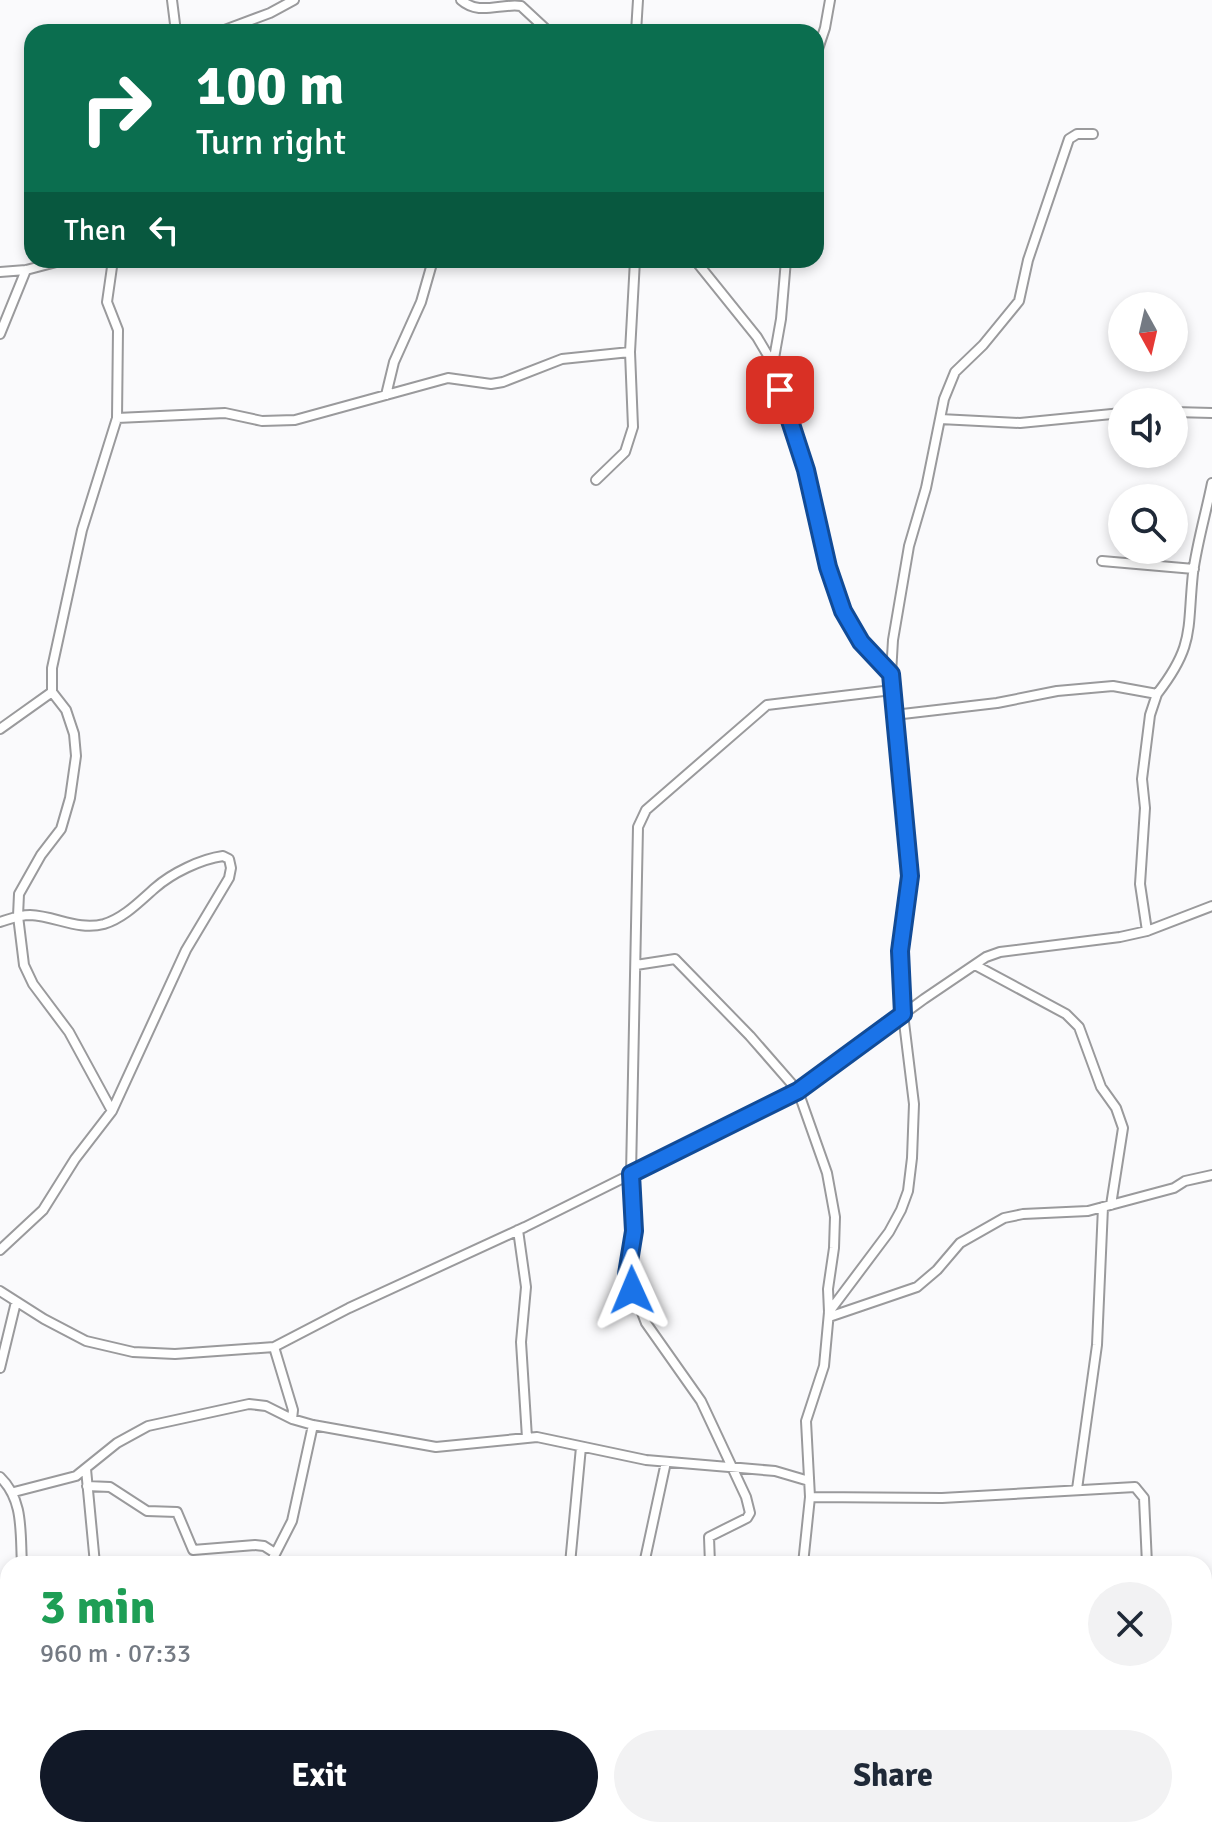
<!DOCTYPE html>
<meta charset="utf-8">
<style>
:root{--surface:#fff;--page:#f2f2f3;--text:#1f2937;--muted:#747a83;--accent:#111827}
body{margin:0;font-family:Signika,sans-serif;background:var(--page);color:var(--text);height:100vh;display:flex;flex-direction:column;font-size:30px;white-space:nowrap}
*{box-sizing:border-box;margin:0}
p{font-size:26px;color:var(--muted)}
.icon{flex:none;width:44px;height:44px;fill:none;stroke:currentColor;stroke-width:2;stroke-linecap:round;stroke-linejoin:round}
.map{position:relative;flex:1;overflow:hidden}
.drawer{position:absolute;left:0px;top:1556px;width:1212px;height:282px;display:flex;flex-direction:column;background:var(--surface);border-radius:24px 24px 0 0;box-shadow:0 4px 12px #0003}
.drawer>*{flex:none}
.top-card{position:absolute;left:24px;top:24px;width:800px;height:244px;border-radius:24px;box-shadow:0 4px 12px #0003;background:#0b6e4f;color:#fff;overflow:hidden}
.needle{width:52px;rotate:172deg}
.controls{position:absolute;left:1108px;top:292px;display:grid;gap:16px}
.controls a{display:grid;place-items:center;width:80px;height:80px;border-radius:50%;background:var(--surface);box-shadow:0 4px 12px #0003;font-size:40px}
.pin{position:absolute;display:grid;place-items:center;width:68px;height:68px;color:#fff;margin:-34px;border-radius:16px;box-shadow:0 4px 12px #0006}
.me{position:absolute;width:88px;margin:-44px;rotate:359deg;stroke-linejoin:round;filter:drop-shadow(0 0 6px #0008)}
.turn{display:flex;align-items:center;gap:28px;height:168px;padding:0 40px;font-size:36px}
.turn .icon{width:104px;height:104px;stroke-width:2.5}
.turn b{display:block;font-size:56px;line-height:68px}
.then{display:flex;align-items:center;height:76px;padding:0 40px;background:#0003;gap:16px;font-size:30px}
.round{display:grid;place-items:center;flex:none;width:84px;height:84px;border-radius:42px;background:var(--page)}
.summary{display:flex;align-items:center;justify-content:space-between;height:136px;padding:0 40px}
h1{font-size:48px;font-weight:700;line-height:60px;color:#1e9e55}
.primary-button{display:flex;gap:16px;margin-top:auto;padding:16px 40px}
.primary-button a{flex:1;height:92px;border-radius:48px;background:var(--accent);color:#fff;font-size:32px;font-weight:700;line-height:92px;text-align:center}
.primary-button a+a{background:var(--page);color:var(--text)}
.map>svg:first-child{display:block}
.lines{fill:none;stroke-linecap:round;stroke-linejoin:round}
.street-casing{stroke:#9a9a9c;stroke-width:12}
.street{stroke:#fff;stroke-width:8}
.route-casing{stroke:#114b97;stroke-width:20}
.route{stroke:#1a73e8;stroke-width:14}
</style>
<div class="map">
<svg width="1212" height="1837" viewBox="0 0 1212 1837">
<rect width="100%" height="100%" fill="#fafafc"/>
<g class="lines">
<!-- street casing -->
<g class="street-casing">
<path id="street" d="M172,0L176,32
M461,0C479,16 500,3 521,6L549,32
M219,32L270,13L294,0
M636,32L638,0
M816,55L825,28L830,0
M695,260L757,337L773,364L806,470L828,567L843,611L861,642L891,674
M0,272L26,270L64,260
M0,334L26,270
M773,364L781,319L786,260
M386,395L394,362L421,302L433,260
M1174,412L1212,413
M117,418L225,413L262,421L295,420L448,378L491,384L503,382L562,359L630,352
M940,419L1020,423L1122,413
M596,480L625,452L633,427L630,352L635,260
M1102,561L1194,569
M1157,694C1195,645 1187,630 1193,573C1197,543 1206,513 1212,483
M894,715L997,703L1057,691L1113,686L1157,694L1150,715L1142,779L1145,808L1140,884L1147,931
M0,729L52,692
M0,922C10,919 19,915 30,915C56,916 78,931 104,924C124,918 140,901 155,888C172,873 201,859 223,856L229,859L231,868L229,878L186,950L112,1111L75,1159L43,1210L0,1250
M636,965L675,959L750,1036L798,1091L827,1173L835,1217L834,1248L828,1289L829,1312L824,1366L806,1421L810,1497L803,1564
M975,965L1066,1014L1079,1027L1101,1087L1116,1108L1123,1128L1111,1205
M112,1111L69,1032L33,984L24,965L18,916L19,894L41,855L61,829L70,798L76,756L74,734L66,710L52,692V668L82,530L117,418L118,330L107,302L113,260
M518,1230L526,1287L521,1342L527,1438
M0,1291L44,1319L86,1341L133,1352L175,1354L274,1347L349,1308L525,1227L798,1091L924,999L986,957L1000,952L1120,937L1147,931L1212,906
M829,1312L889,1232L901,1210L908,1191L912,1158L914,1104L903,1014L900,951L910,876L891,674L893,640L909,546L926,488L944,399L955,372L983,345L1019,301L1028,260L1069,139L1077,134H1093
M829,1317L917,1287L937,1270L960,1243L1004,1218L1023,1214L1088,1211L1174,1188L1185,1181L1212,1175
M274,1347L293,1410L292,1419L313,1425L436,1447L537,1437L646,1460L775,1471L809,1481
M0,1368L16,1302
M86,1469L95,1564
M0,1477C24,1500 20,1532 22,1564
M87,1486L110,1487L147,1511L177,1512L193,1550L255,1545L264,1546L275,1553
M1077,1489L1097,1345L1103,1207
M14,1492L76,1476L117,1443L148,1426L249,1404L266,1406L292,1419
M810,1497L942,1498L1135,1487L1144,1498L1147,1564
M270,1564L292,1521L313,1425
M570,1564L581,1447
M644,1564L666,1462
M710,1564L709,1537L747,1518L750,1513L746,1497L701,1401L646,1323L627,1274L634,1231L631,1174L638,827L646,810L767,705L892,690
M1204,1723L1212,1722
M0,1792L8,1791
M78,1830L79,1837
M176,1830L177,1837
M247,1830L248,1837
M412,1837L413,1830
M610,1837L634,1830
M762,1837L768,1830
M917,1837L919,1830"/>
</g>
<!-- street -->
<use href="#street" class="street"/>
</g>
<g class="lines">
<!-- route casing -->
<g class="route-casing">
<path id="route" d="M632,1290L627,1274L634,1231L631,1174L798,1091L903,1014L900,951L910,876L891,674L861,642L843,611L828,567L806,470L780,390"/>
</g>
<!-- route -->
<use href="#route" class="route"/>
</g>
</svg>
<div class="controls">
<a><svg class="needle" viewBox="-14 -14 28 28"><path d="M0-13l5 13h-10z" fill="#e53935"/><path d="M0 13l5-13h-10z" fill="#747a83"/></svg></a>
<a><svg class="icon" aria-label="sound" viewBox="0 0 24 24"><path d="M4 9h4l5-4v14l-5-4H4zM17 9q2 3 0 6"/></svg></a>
<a><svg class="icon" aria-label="search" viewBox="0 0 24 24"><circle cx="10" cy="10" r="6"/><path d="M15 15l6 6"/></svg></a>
</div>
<div class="pin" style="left:780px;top:390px;background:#d93025"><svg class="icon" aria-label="arrive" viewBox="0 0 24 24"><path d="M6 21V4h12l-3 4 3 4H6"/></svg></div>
<svg class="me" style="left:632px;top:1290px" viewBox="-20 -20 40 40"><path d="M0-17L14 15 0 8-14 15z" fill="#1a73e8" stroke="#fff" stroke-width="4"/></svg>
<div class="top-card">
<div class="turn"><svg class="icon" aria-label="right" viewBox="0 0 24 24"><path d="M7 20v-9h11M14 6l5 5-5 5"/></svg><div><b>100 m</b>Turn right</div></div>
<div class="then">Then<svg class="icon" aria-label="left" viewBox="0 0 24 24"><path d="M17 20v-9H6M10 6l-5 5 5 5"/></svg></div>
</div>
<section class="drawer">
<div class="summary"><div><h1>3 min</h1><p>960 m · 07:33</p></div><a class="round"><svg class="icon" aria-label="close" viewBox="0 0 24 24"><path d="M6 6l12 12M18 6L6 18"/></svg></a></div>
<div class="primary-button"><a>Exit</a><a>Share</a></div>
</section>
</div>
